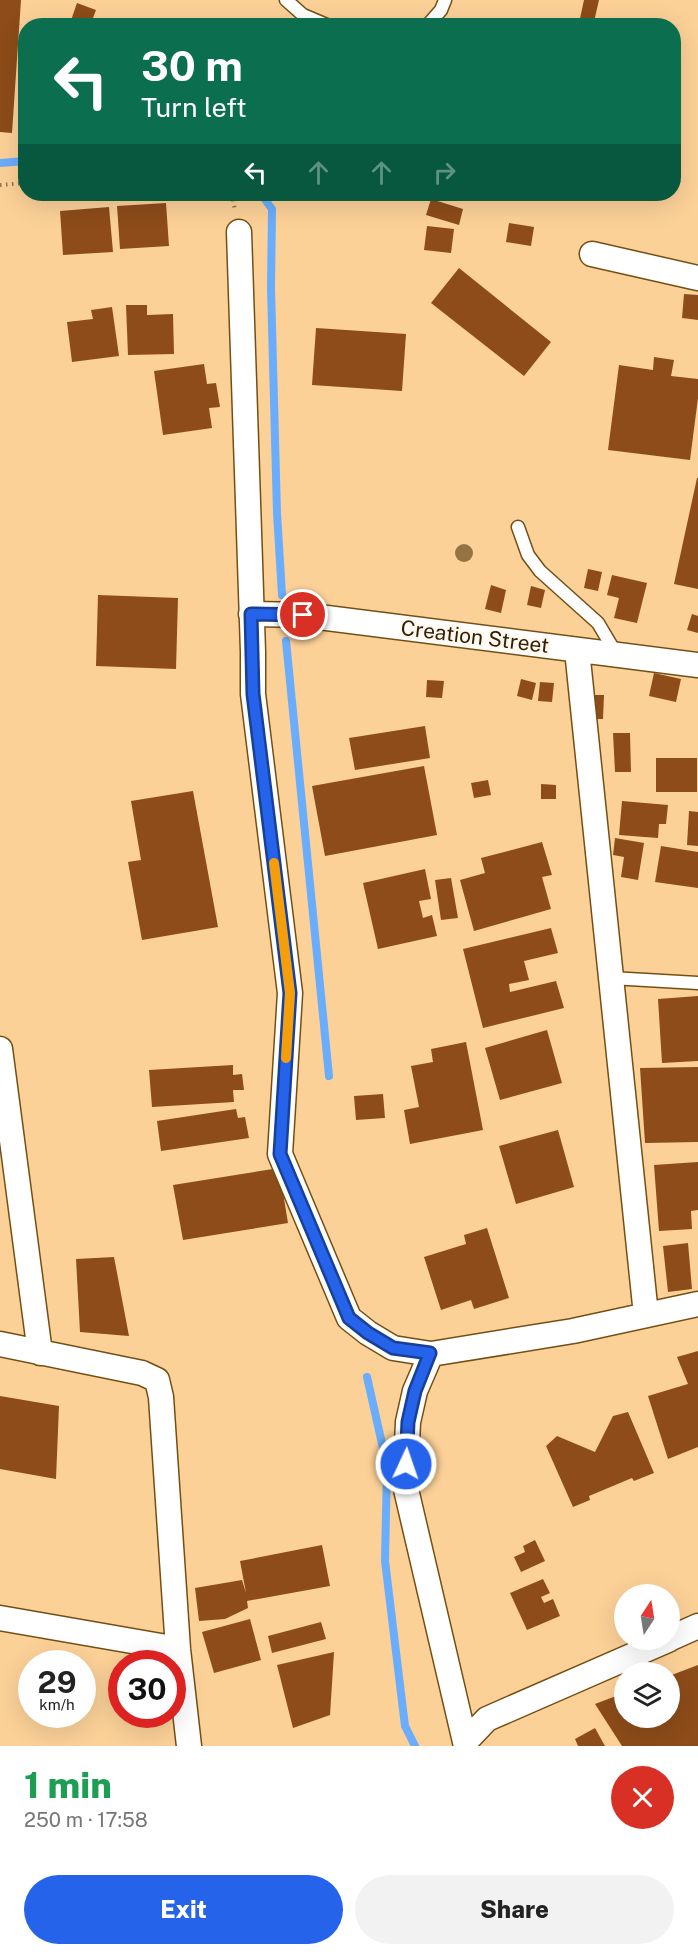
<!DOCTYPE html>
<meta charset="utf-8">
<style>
:root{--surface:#fff;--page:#f2f2f2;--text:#222;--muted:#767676;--accent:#2563eb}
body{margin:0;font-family:"Public Sans",sans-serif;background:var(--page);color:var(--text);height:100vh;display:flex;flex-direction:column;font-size:22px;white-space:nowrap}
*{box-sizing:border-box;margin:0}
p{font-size:20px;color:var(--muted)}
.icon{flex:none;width:33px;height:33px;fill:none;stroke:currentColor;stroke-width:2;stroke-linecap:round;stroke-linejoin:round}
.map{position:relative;height:1746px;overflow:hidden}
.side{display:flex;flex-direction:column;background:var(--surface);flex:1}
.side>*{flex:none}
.top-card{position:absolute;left:18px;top:18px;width:663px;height:183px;border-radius:24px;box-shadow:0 6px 24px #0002;background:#0b6e4f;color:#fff;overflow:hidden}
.needle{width:39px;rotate:12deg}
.tools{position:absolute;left:614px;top:1584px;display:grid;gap:12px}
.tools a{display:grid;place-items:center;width:66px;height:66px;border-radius:50%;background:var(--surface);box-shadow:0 6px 24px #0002;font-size:30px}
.speed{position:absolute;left:18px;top:1650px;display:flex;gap:12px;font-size:30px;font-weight:700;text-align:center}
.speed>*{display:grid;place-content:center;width:78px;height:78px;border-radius:50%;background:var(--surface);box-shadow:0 6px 24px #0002;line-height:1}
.speed small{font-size:15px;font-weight:400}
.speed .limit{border:9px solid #d22;background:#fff;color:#111}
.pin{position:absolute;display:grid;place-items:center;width:51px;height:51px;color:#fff;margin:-26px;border:3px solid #fff;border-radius:50%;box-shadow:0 2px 6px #0007}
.me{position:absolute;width:66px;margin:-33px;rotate:3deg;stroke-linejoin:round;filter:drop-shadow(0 0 4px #0008)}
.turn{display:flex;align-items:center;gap:21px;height:126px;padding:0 24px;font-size:27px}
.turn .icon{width:78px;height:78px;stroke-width:2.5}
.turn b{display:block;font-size:42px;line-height:51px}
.lanes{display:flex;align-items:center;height:57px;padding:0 24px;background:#0003;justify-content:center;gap:30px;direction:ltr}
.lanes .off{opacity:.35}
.round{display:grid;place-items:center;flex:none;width:63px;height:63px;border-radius:32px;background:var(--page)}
.overview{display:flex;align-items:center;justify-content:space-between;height:102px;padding:0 24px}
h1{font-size:36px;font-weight:800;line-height:45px;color:#1e9e55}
.button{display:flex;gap:12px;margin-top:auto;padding:12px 24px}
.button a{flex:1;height:69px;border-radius:36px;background:var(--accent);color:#fff;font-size:24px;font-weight:800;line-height:69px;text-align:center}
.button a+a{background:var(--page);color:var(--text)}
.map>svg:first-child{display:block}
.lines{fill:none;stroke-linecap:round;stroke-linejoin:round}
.stream{stroke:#6aadfc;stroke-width:8}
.building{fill:#8d4c19}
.lane-casing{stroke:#744f13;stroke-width:15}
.street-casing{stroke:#744f13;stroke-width:27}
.path{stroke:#937449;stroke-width:4;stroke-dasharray:1.5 4.5;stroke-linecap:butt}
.lane{stroke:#fff;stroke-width:12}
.street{stroke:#fff;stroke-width:24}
.tree{fill:#957444}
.route-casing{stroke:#184099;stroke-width:15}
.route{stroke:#2563eb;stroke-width:10}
.slow{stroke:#f59e0b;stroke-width:10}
.labels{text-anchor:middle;stroke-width:6;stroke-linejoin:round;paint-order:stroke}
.street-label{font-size:21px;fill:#321e00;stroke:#fff9f2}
</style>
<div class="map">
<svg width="698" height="1746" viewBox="0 0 698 1746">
<rect width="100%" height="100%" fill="#fcd198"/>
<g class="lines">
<!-- stream -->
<path class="stream" d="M0,163L26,161
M261,194L272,209L271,288L277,513L282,595
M286,641L329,1076
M367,1377L387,1466L385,1561L405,1726L415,1746"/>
</g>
<!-- building -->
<path class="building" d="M0,0H21L12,133L0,132Z
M584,0H599L593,26L579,23Z
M77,3L96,10L90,26H69Z
M431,199L463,209L459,225L426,215Z
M166,203L169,246L120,249L117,206Z
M109,207L113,252L63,255L60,211Z
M509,223L534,227L531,246L506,242Z
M427,226L454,229L451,253L424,250Z
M459,268L551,342L524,376L431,303Z
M684,294L698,295V320L682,318Z
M126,305H147V315L173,314L174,354L128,355Z
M112,307L119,356L72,362L67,322L93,319L91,310Z
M316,328L406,334L402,391L312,385Z
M654,357L674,360L671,376L698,379V398L690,460L608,450L619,365L653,370Z
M204,364L207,384L216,383L220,407L209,408L212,428L163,435L154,371Z
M697,478H698V589L674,584Z
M588,569L602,572L598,591L584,588Z
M612,575L647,583L637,623L614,618L619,598L607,595Z
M491,585L506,590L501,613L485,609Z
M531,586L545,590L541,608L527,605Z
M98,595L178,598L176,669L96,666Z
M692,614L698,616V633L687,630Z
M654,673L681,679L676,702L649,696Z
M521,679L536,683L532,700L517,696Z
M427,680L444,681L442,698L426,697Z
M540,682L554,683L552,702L538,701Z
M588,695H604L603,719H586Z
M425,726L430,758L355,770L349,738Z
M613,733H630L631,772H615Z
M656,758H697V792H656Z
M424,766L437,835L325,856L312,786Z
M488,780L491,795L474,798L471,783Z
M541,784L556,785V799H541Z
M193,791L218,927L142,940L128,862L141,860L131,801Z
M622,801L668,805L666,824H659L658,838L619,835Z
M689,811L698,812V846L687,845Z
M615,838L644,843L638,880L621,877L624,857L613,855Z
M542,842L552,875L542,877L551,909L474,931L460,880L485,873L481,858Z
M661,846L698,852V888L655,882Z
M425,869L431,899L419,901L423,918L432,915L437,936L378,949L363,883Z
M451,878L458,918L441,920L435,880Z
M551,928L558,953L524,961L529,980L509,984L510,992L556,981L564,1008L483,1028L463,949Z
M698,996V1061L662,1063L658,999Z
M547,1030L562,1083L500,1100L485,1048Z
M466,1042L483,1130L410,1144L404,1110L419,1107L411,1066L433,1062L431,1049Z
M233,1065V1075L242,1074L244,1090H233L234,1102L152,1107L149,1070Z
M698,1067V1142L645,1143L640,1068Z
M383,1094L385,1118L356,1120L354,1096Z
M236,1109L238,1118L245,1117L249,1138L161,1151L157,1121Z
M558,1130L574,1187L516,1204L499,1146Z
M698,1162V1210L691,1211L692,1229L659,1231L654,1165Z
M279,1168L288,1223L183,1240L173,1185Z
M487,1228L509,1298L474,1309L471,1300L441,1310L424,1257L466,1244L464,1235Z
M688,1243L692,1289L668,1292L663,1246Z
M114,1257L129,1336L80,1332L76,1259Z
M698,1351V1447L668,1459L648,1396L688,1384L677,1357Z
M0,1396L59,1406L56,1479L0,1469Z
M628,1412L654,1473L634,1481L632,1478L589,1496L590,1500L573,1507L546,1446L557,1436L595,1452L613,1416Z
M535,1540L545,1561L521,1572L514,1557L525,1552L523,1546Z
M322,1545L330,1586L247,1601L248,1608L225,1619L199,1621L195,1588L242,1580L246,1593L240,1561Z
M543,1579L550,1593L541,1597L544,1603L553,1599L560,1616L527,1630L510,1593Z
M250,1619L261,1660L214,1673L202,1632Z
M321,1622L326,1639L272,1653L268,1636Z
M334,1652L330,1715L293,1728L277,1665Z
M698,1665V1746H622L595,1704L624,1693V1718H669V1676Z
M595,1728L605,1746H578L575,1739Z"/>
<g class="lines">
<!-- lane casing -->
<g class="lane-casing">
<path id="lane" d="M286,0L303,15L329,26
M427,26L441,10L445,0
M518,527L528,555L540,571L598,623L617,655
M611,978L698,983"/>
</g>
<!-- street casing -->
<g class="street-casing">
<path id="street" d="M239,232L253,652V694L290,993L280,1154L349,1318L368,1333L393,1348L431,1354L573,1331L698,1304
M592,254L698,278
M251,614L303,615L698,665
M577,650L646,1315
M0,1049L40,1353
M0,1344L142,1373L157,1380L161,1397L178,1649L189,1746
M431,1354L415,1391L408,1422L405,1485L466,1746
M0,1618L178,1649
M669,1639L698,1626
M465,1742L487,1719L668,1640"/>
</g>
<!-- path -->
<path class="path" d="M0,185L26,183
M232,194L235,210"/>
<!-- lane -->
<use href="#lane" class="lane"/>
<!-- street -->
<use href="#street" class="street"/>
</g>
<!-- trees -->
<circle class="tree" cx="464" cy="553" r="9"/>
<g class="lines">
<!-- route casing -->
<g class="route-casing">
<path id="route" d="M303,615L251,614L253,694L290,993L280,1154L349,1318L368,1333L393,1348L430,1353L415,1391L408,1422L406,1464"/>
</g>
<!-- route -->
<use href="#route" class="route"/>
<!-- slow -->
<path class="slow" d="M274,863L290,993L286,1058"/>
</g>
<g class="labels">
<!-- street labels -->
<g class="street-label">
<text transform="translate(475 637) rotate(7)" y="7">Creation Street</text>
</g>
</g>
</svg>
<div class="tools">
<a><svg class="needle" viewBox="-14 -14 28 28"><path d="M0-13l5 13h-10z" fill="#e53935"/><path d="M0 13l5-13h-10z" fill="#767676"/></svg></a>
<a><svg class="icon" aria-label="layers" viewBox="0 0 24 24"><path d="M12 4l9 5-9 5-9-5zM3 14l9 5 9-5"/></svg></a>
</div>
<div class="speed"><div>29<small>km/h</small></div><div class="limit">30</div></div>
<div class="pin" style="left:303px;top:615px;background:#d93025"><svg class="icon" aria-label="arrive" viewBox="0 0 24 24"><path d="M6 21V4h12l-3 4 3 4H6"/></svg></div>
<svg class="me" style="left:406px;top:1464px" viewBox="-20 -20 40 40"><circle r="17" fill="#2563eb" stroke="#fff" stroke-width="3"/><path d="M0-11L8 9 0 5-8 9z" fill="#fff"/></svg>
<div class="top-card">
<div class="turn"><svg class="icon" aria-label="left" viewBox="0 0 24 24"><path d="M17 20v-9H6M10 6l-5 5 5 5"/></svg><div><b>30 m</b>Turn left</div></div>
<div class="lanes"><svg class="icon" aria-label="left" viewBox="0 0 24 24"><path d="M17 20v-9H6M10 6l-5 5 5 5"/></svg><svg class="icon off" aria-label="ahead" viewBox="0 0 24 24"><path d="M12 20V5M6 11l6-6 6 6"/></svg><svg class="icon off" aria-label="ahead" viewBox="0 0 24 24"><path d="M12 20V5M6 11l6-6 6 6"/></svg><svg class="icon off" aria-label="right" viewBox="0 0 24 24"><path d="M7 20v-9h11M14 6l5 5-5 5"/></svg></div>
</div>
</div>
<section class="side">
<div class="overview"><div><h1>1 min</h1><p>250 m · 17:58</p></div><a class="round" style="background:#d93025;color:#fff"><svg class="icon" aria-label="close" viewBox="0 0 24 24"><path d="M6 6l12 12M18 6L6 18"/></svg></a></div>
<div class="button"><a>Exit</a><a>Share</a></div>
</section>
